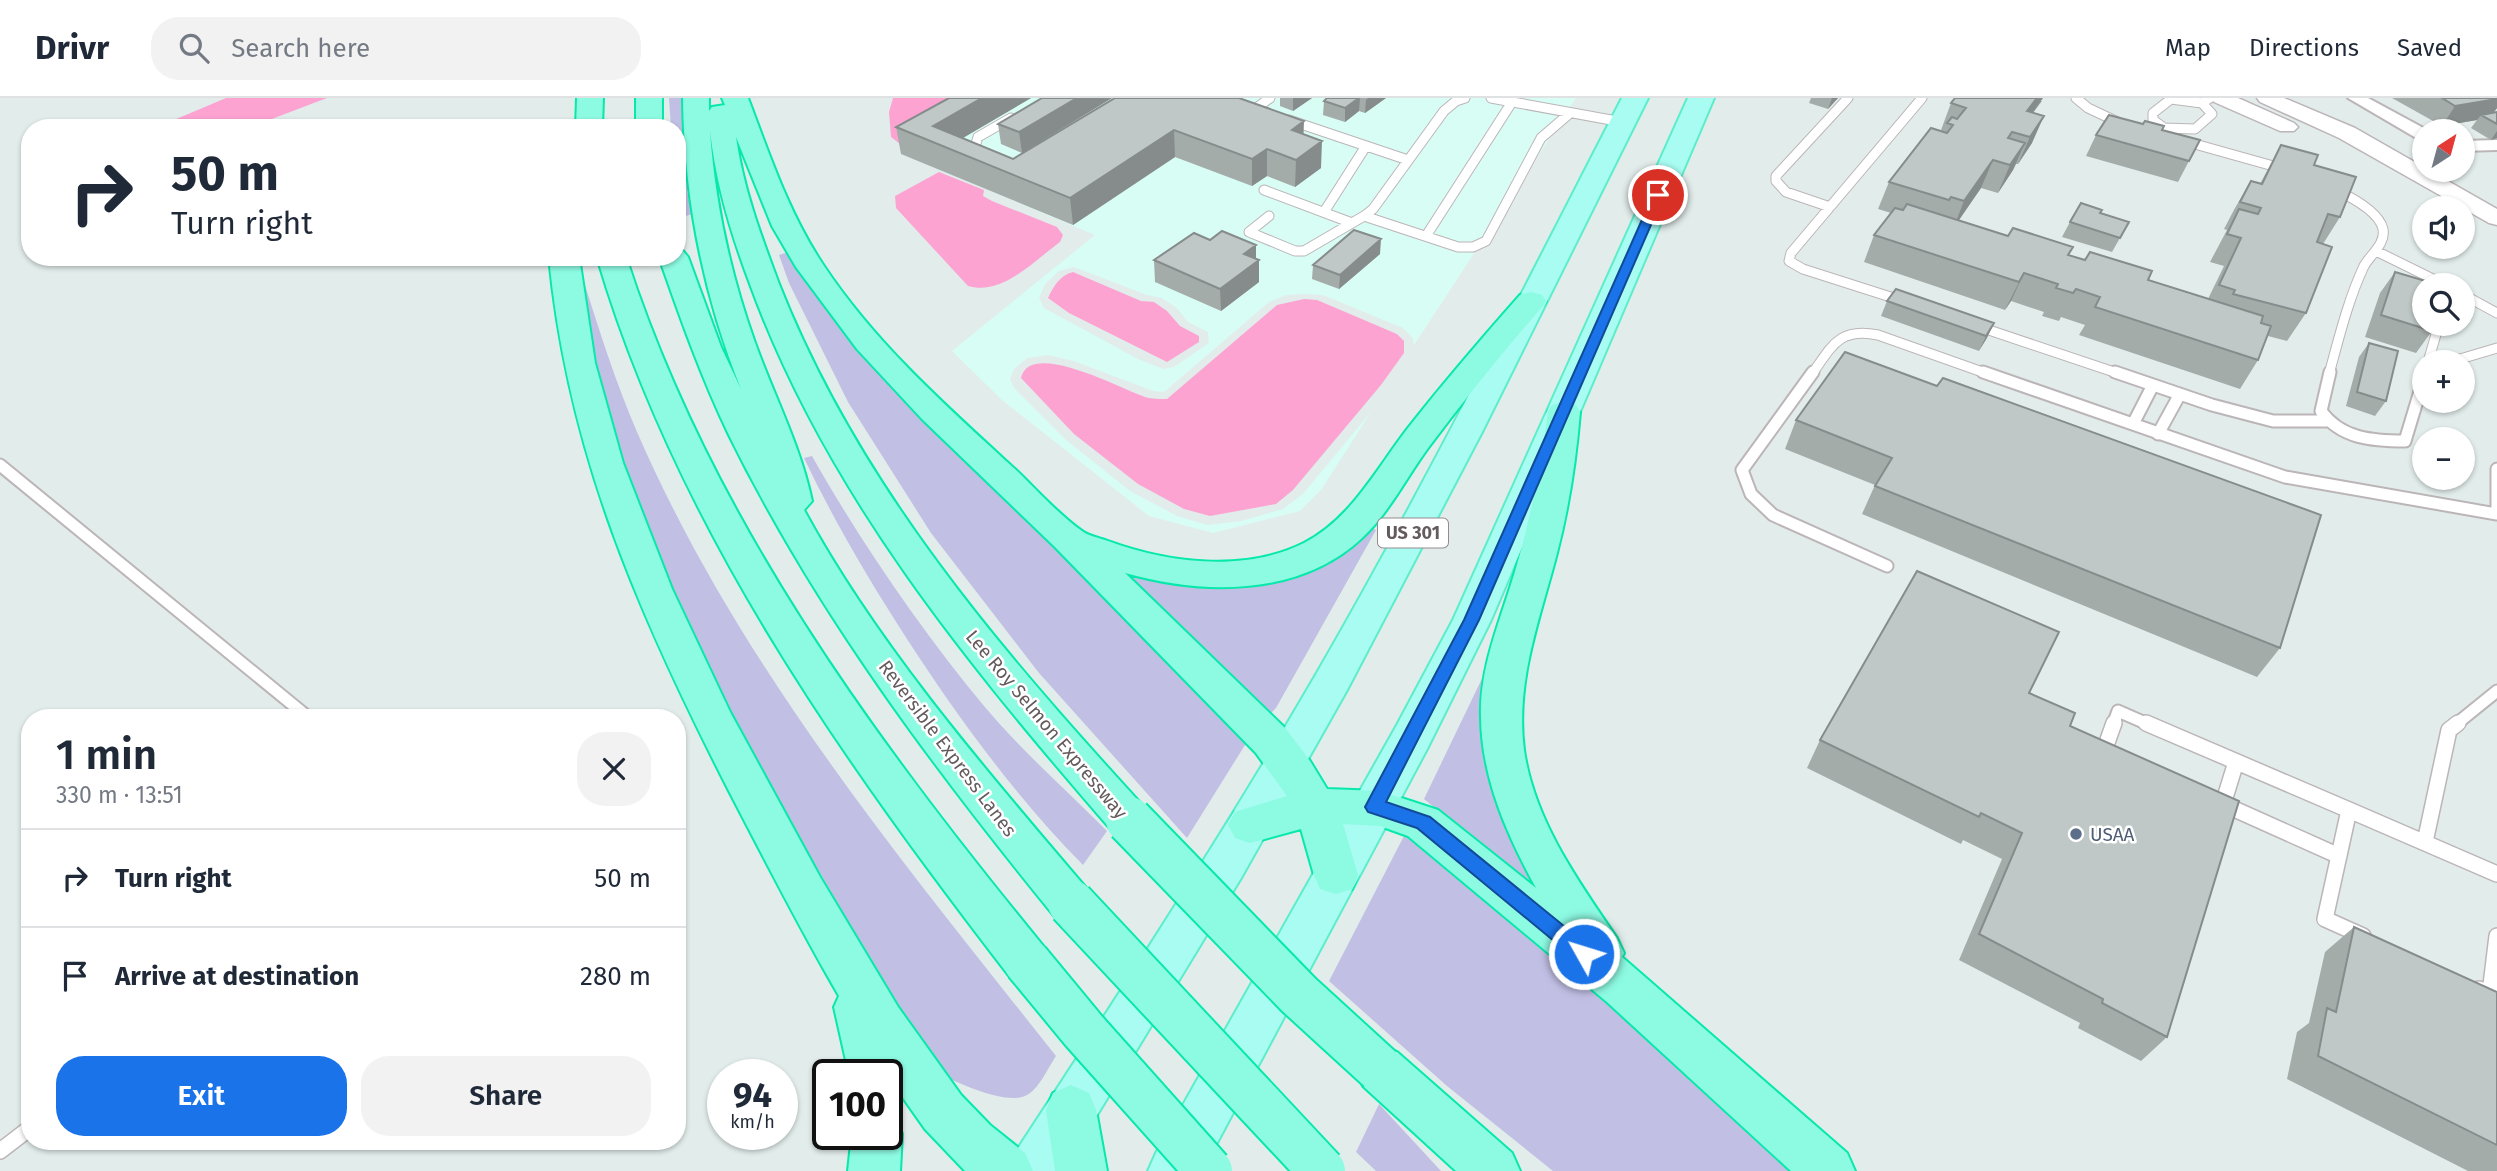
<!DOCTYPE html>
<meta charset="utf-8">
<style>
:root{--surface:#fff;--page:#f2f2f3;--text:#1f2937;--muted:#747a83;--line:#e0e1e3;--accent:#1a73e8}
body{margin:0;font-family:"Fira Sans",sans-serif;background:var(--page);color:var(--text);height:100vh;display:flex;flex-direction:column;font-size:26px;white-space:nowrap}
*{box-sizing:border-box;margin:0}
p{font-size:23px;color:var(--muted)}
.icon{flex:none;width:38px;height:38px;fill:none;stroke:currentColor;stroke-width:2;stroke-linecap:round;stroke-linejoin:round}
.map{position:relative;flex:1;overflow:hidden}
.details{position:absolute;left:21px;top:611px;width:665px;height:441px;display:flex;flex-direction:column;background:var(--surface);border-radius:28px;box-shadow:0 2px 5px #0004}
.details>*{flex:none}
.top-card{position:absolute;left:21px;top:21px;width:665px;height:147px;border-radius:28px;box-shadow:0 2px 5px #0004;background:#fff;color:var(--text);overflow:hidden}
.needle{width:46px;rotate:36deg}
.tools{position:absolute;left:2412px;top:21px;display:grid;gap:14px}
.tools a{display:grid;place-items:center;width:63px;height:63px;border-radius:50%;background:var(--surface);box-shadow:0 2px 5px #0004;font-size:35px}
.speed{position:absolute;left:707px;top:961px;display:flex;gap:14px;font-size:35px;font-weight:700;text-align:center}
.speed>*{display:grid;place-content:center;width:91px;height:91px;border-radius:50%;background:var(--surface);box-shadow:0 2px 5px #0004;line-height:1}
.speed small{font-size:18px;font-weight:400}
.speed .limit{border:4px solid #111;border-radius:10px;background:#fff;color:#111}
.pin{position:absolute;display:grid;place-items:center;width:60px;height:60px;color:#fff;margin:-30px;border:4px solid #fff;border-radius:50%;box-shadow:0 2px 7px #0007}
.me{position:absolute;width:77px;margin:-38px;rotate:309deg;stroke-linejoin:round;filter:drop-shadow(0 0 5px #0008)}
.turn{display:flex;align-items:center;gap:24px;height:147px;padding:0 35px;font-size:32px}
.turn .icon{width:91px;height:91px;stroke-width:2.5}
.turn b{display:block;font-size:49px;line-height:60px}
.round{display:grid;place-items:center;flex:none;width:74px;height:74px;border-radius:28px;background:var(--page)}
.overview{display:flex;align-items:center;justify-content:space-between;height:119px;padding:0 35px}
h1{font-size:42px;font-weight:600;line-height:52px}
.button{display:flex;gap:14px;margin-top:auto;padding:14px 35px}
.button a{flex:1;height:80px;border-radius:28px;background:var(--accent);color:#fff;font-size:28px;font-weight:600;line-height:80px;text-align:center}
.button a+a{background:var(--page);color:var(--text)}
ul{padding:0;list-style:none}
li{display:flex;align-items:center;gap:21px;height:98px;padding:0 35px;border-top:2px solid var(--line)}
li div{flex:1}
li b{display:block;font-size:26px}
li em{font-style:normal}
header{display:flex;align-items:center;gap:42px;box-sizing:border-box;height:98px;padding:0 35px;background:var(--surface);border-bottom:2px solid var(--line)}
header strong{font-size:33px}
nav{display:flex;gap:38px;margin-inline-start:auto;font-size:24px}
.search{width:490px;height:63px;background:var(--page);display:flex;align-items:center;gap:18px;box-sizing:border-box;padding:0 24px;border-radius:28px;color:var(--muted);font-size:26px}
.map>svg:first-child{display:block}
.commercial{fill:#d8fdf5;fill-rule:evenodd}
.green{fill:#c1bfe4}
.water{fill:#fca3d2}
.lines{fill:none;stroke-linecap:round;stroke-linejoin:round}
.service-far2-casing{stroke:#bcb5b8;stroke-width:11}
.service-far1-casing{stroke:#bcb5b8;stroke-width:15}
.service-casing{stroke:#bcb5b8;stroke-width:18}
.minor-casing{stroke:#bcb5b8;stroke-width:4}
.tertiary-casing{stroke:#bcb5b8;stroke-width:3}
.primary-casing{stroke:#5cedc9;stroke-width:4}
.motorway-casing{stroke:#07e9aa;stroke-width:4}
.service-far2{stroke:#fff;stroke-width:9}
.service-far1{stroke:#fff;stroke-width:11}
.service{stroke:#fff;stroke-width:15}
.minor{fill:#fff;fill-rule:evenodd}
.tertiary{fill:#fff;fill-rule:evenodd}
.primary{fill:#a8fcf2;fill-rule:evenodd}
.motorway{fill:#8dfae2;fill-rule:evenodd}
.motorway-bridge-casing{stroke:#07e9aa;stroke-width:50;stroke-linecap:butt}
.motorway-bridge{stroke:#8dfae2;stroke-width:46}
.wall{fill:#a4acaa}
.shaded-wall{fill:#868c8b}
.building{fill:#bfc8c6;stroke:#868c8b;stroke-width:2}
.route{fill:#1a73e8;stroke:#114b97;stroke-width:2}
.service-dot{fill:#5c6f8a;stroke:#fff;stroke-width:2.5}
.labels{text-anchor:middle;stroke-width:5;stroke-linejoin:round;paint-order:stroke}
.shield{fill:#fff;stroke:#928c8e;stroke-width:2}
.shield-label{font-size:18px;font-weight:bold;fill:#635b5e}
.street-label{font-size:19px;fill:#635b5e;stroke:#fff}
.service-label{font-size:19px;fill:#4e5e75;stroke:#fff;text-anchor:start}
</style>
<header>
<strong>Drivr</strong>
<div class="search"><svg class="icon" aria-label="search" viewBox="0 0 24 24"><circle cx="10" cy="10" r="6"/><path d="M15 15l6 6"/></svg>Search here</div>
<nav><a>Map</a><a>Directions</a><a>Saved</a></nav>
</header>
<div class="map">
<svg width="2497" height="1073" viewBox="0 0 2497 1073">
<rect width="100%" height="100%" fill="#e2edeb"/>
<!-- commercial -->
<path class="commercial" d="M1007,0H1576L1414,247L1413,240L1403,230L1323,197L1304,196L1286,197L1269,204L1164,294L1153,293L1074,263L1048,257L1027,260L1014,271L1010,281L1014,290L1065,341L1130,393L1177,418L1208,427L1241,423L1283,411L1303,396L1371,314L1321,392L1300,413L1213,435L1149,418L1002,302L952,253L1095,137L900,55ZM1074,169L1147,197L1162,200L1177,210L1188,224L1208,234L1209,245L1174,269L1163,271L1138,261L1044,210L1039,200L1045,186L1059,173Z"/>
<!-- green -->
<path class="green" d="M669,0H684L687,94L692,116L686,118L677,73V30H671Z
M791,153L1250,639L1187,740L1039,575L931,435L848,304L789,185L779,157Z
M584,184C600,235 616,285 637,334C738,566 900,761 1056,958C1048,970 1038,993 1025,998C1004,1007 953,983 934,973L676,525L636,423L574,187Z
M812,358C860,443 921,532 984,608C1021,652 1066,692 1107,733L1083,767C1016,699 959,621 907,541C869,482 834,423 804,360Z
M1363,426L1376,432L1276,610L1268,618L1117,469L1197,486Z
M1489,566L1534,781L1527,785L1424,701Z
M1412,735L1805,1073H1553L1447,988L1329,883L1404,738Z
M1379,1006L1441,1073H1376L1356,1054Z"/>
<!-- water -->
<path class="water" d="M226,0H327L248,30H155Z
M893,0H997L900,46L891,39L889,14Z
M939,74L984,92L983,98L992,103L1057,129L1063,137L1060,144C1034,163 1002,198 968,188L896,110L895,98Z
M1073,174L1141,203L1154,204L1167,213L1180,228L1199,238V244L1167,264L1069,215L1048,200C1053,189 1060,177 1073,174Z
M1304,201L1317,202L1397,236L1404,243V255L1381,287L1293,392L1276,406L1210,418L1184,411L1138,386L1074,336L1021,280C1030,241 1121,291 1145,299C1152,301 1159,301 1167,301L1277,207Z"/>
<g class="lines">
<!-- service-far2 casing -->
<g class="service-far2-casing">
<path id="service-far2" d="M1491,0L1622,24
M2076,0L2088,10L2122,26
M2171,1L2202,5L2212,16L2195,31L2164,30L2153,22V15Z
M2202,5L2210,0
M1255,11L1270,0
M1289,22L1408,62
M2184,43L2284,71
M985,58L975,49L978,39L1011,20
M1264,92L1352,125
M1830,109L1786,94L1776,83V78L1848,0
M1324,114L1366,48
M1269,118L1249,134L1295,153H1304L1364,118L1373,111L1444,13L1456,3L1465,0
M1364,118L1458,149H1473L1486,143L1541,40L1570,15
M1426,138L1512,4
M2376,153L2445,187
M2462,196L2497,215
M1903,203L1803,171L1789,163L1791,155L1922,0
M1977,228L2120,276
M2428,264L2439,226
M2450,264L2497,250
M1812,276C1832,248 1839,229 1878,237L1988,276
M2329,276C2339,240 2348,202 2364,168C2370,157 2386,146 2383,131C2379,113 2349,98 2334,91"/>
</g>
<!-- service-far1 casing -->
<g class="service-far1-casing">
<path id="service-far1" d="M1813,274L1742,372L1751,396L1773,417L1887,468
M1983,274L2285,379L2497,416
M2115,274L2212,307L2273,323H2326
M2330,274L2321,313C2341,341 2373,343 2405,343L2424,280
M2133,326L2153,287
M2158,336L2180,296
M0,367L309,620
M2497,371V409
M2113,627L2118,613L2150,627
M2455,627L2497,593"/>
</g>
<!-- service casing -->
<g class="service-casing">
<path id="service" d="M2146,625L2349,712
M2110,656L2104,653L2114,625
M2223,706L2339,758
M2223,706L2236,664
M2425,744L2449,632L2458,625
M2363,838L2325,821L2349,712L2497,776
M2479,891L2490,895L2497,838
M0,1053L30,1030"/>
</g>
<!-- minor casing -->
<g class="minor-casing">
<path id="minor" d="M2348,0H2368L2429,33H2424V42L2418,41Z
M2497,42V52L2462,53V43Z"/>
</g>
<!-- tertiary casing -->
<g class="tertiary-casing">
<path id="tertiary" d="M2211,0H2238L2294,25L2298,29L2294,33H2280L2214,4Z
M2257,0H2284L2355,30L2497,111V127L2489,125L2339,40L2260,4Z"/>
</g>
<!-- primary casing -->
<g class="primary-casing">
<path id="primary" d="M1622,0H1648L1482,334L1347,592L1241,780L1063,1073H1007L1015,1055C1119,896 1223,737 1318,573C1426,386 1523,192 1622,0Z
M1688,0H1714L1491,522L1427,651L1202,1073H1148L1156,1055L1397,627L1453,522Z"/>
</g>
<!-- motorway casing -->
<g class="motorway-casing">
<path id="motorway" d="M577,0H603L602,30H576Z
M636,0H662V30H636Z
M683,0H709V13L712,9L725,7L722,0H748C770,58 789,116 824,168C876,246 947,309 1016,372C1036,391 1059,417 1082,433C1088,438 1100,440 1108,443C1169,465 1244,475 1304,445C1351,421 1377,370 1408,330C1444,284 1482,240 1520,197L1531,194L1542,197L1546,203L1542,209C1502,255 1464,302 1428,350C1406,380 1389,415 1362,440C1299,499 1203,497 1125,475L1286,631L1310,663L1327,691L1380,693L1438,712L1536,790C1507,737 1482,681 1481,620C1479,568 1502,519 1516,470C1531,419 1541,367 1548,314L1552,307L1564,304L1576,307L1580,314C1576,362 1569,409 1557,455C1540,521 1515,583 1524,652C1534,722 1578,783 1617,840L1624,855L1622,859L1847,1055L1855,1073H1791L1607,904L1408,738L1380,728L1343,726L1358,777L1352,791L1336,796L1320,791L1314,777L1301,731L1250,745L1235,740L1228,727L1235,714L1287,698L1256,655L1055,449L922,321L857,251L796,169L772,128L736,39C743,90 761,138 779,186C858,387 1000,552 1144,709L1151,722L1144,735L1129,740L1114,735C970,569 826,395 750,186C731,136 716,86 710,33C715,105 730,174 754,242C773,296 800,346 812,403L804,412C877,547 988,675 1087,791L1094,805L1087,819L1071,825L1055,819C932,668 815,512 729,337C701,279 680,219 659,159H677V151L683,153L688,159L721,249L741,291C704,199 684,100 683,0Z
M549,159H579L595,265L623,365L672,491L730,614L820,779L898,909L961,997L990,1027L1025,1055L1033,1073H965L925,1031L894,987L887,994V976H849L834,909L839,898C800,831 765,762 729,693C640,519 568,356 549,159Z
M597,159H626C710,419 873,640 1044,849L1050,864L1044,879L1027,885L1010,879C841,660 676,427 597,159Z
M1380,947L1397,954L1512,1055L1520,1073H1456L1363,988L1355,971L1363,954Z
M1071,987L1089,995L1096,1012L1107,1073H1055L1046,1012L1053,995Z
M887,1015L895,1018L902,1036L900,1073H848L852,1036H887Z"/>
</g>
<!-- service-far2 -->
<use href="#service-far2" class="service-far2"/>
<!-- service-far1 -->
<use href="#service-far1" class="service-far1"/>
<!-- service -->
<use href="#service" class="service"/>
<!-- minor -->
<use href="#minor" class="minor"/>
<!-- tertiary -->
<use href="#tertiary" class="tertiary"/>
<!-- primary -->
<use href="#primary" class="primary"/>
<!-- motorway -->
<use href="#motorway" class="motorway"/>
<!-- motorway-bridge casing -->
<g class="motorway-bridge-casing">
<path id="motorway-bridge" d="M1129,722L1299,897L1380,971
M1071,805L1322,1073
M1027,864L1084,933L1209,1073"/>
</g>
<!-- motorway-bridge -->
<use href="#motorway-bridge" class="motorway-bridge"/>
</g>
<!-- wall -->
<path class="wall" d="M949,0H1031L962,40L1013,61L1115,0L1304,36L1321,70L1295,89L1267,78L1252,88L1175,59L1073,127L901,56L896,29Z
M1042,0H1112L1022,55L1001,46L998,26Z
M1280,0H1312L1293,13L1280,8Z
M1327,0H1386L1365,15L1359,13L1345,24L1323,17L1324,3Z
M1811,0H1838L1828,11L1809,5Z
M2392,0H2497V10L2494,14H2497V40L2491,42L2471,30L2477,22L2442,28Z
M2042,3L2033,15L2032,45L2018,66H2016L2013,72L1998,95L1981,90L1958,122L2008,138L2073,149L2068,157L2208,201L2224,168L2210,164L2227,132L2224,131L2235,110L2251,83L2260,86L2281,47L2314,67L2340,119L2323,146L2306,215L2287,243L2268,238L2258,262L2240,291L2079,237L2085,227L2061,219L2059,223L2042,218L2044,214L2011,203L2005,212L1864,164L1874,137L1891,115L1878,111L1889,84L1944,34L1941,32L1951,5Z
M2162,32L2200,42L2178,84L2086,58L2096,37Z
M2100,115L2129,124L2112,154L2062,139L2070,124Z
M1210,142L1256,147V161L1259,162V184L1221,213L1155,184L1154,162Z
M1380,156L1339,191L1312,181L1313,167Z
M2395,174L2432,233L2416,255L2365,239L2380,195Z
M1887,203L1994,225L1979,253L1881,218Z
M2369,245L2386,303L2375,318L2346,308L2359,259Z
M1845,254L2280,550L2257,579L1862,416L1875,387L1785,351L1796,322Z
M2029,595L2070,628L2167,939L2141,963L2078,930L2080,925L1959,862L2002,761L1963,742L1961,746L1807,670L1820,642Z
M2354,829L2497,894V1073H2468L2287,981L2297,934L2309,925L2325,854Z"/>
<!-- shaded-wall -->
<path class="shaded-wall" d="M982,0H1031L946,50L933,28Z
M1077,0H1112L1022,55L1019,34Z
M1293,0H1312L1293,13Z
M1360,0L1359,13L1345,24V10Z
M1368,0H1386L1365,15L1366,2Z
M1832,0H1838L1828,11Z
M2037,0H2043L2018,36L2027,13Z
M2497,1V10L2490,20L2481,17L2477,22L2442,28L2455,8Z
M2044,18L2032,45L2018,66L2030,39Z
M1304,23L1303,50L1292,32Z
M1174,32L1175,59L1073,127L1070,100Z
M2497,33V40L2491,42Z
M1322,43L1321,70L1295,89L1296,62Z
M2025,45L2013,72L1998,95L2010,67Z
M1267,51V78L1252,88V61Z
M1993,62L1981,90L1953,131L1964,103Z
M1381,141L1380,156L1339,191L1340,177Z
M1256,147V165L1259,162V184L1221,213L1220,191L1244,156Z
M2024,175L2011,203L2005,212L2019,184Z
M1994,225L1987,240L1979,253L1986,238Z"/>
<!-- building -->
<path class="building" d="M949,0H982L933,28L1013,61L1115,0H1239L1304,23L1292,32L1322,43L1296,62L1267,51L1252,61L1174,32L1070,100L896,29Z
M1042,0H1077L1019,34L998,26Z
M1327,0H1359L1345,10L1324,3Z
M1955,0H2037L2027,13L2044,18L2030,39L2012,34L2008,40L2025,45L2010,67L1993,62L1964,103L1951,99L1949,102L1889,84L1931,30L1947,35L1953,27L1947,25L1952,19L1957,21L1966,10L1951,5Z
M2442,0H2497V1L2455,8Z
M2497,14V26L2481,17Z
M2109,17L2143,26L2145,23L2164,28L2162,32L2200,42L2189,63L2096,37Z
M2281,47L2318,57L2314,67L2356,79L2340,119L2328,116L2317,144L2332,149L2306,215L2233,196L2235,192L2219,187L2241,140L2227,136L2239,111L2258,116L2261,110L2240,104L2251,83L2262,86Z
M2081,105L2102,112L2100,115L2129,124L2120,140L2070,124Z
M1907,106L2008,138L2013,130L2073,149L2068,157L2085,162L2090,154L2152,173L2148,182L2263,218L2261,225L2271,228L2258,262L2095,209L2100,199L2076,191L2073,195L2056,190L2058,186L2024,175L2019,184L1874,137L1895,110L1903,112Z
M1354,132L1381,141L1340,177L1313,167Z
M1222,133L1256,147L1244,156L1259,162L1220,191L1154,162L1194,135L1210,142Z
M2395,174L2439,187H2424V226H2435L2432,233L2381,217Z
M1896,191L1994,225L1986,238L1887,203Z
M2369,245L2398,253L2386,303L2357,294Z
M1845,254L1937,288L1943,280L2321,417L2280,550L1875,388L1892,360L1796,322Z
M1917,473L2059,534L2029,595L2075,615L2070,628L2239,703L2167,939L2102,905L2103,901L1979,836L2022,735L1981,715L1979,719L1820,642Z
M2354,829L2497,894V1047L2318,958L2327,910L2336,914Z"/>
<!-- route -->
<path class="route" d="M1658,93L1664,97L1479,522L1386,704L1430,719L1591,850L1593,856L1591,862L1584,864L1577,862L1417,730L1368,714L1365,709L1464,522L1653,97Z"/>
<!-- markers -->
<circle class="service-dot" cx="2076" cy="736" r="7"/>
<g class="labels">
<!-- shield labels -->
<rect class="shield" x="1378" y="420.5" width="70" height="29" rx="5"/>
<g class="shield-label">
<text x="1413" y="441">US 301</text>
</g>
<!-- street labels -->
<g class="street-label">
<text transform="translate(1047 626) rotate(50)" y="7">Lee Roy Selmon Expressway</text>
<text transform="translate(948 650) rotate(53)" y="7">Reversible Express Lanes</text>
</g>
<!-- service labels -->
<g class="service-label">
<text x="2090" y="743">USAA</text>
</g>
</g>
</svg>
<div class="tools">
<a><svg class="needle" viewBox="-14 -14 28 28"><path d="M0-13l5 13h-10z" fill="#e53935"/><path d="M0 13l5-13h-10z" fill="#747a83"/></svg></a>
<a><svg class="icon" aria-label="sound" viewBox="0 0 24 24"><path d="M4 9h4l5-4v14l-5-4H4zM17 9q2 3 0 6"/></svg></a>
<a><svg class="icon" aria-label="search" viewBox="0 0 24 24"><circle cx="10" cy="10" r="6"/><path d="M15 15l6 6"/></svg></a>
<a>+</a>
<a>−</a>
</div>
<div class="speed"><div>94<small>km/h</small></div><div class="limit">100</div></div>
<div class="pin" style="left:1658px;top:97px;background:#d93025"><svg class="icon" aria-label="arrive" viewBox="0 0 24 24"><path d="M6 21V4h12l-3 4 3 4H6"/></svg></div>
<svg class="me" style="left:1584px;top:856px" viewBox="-20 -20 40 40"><circle r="17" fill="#1a73e8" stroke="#fff" stroke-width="3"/><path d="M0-11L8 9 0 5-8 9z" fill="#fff"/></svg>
<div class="top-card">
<div class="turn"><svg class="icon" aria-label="right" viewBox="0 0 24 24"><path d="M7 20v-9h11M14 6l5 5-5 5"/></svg><div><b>50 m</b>Turn right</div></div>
</div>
<section class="details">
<div class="overview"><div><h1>1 min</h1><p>330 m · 13:51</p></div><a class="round"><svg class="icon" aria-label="close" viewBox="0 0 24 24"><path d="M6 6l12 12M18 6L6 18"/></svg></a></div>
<ul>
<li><svg class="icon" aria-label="right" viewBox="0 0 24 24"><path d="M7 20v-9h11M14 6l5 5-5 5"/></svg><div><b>Turn right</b></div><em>50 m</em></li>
<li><svg class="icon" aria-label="arrive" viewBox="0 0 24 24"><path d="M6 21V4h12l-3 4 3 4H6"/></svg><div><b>Arrive at destination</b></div><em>280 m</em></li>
</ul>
<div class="button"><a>Exit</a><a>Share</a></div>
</section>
</div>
